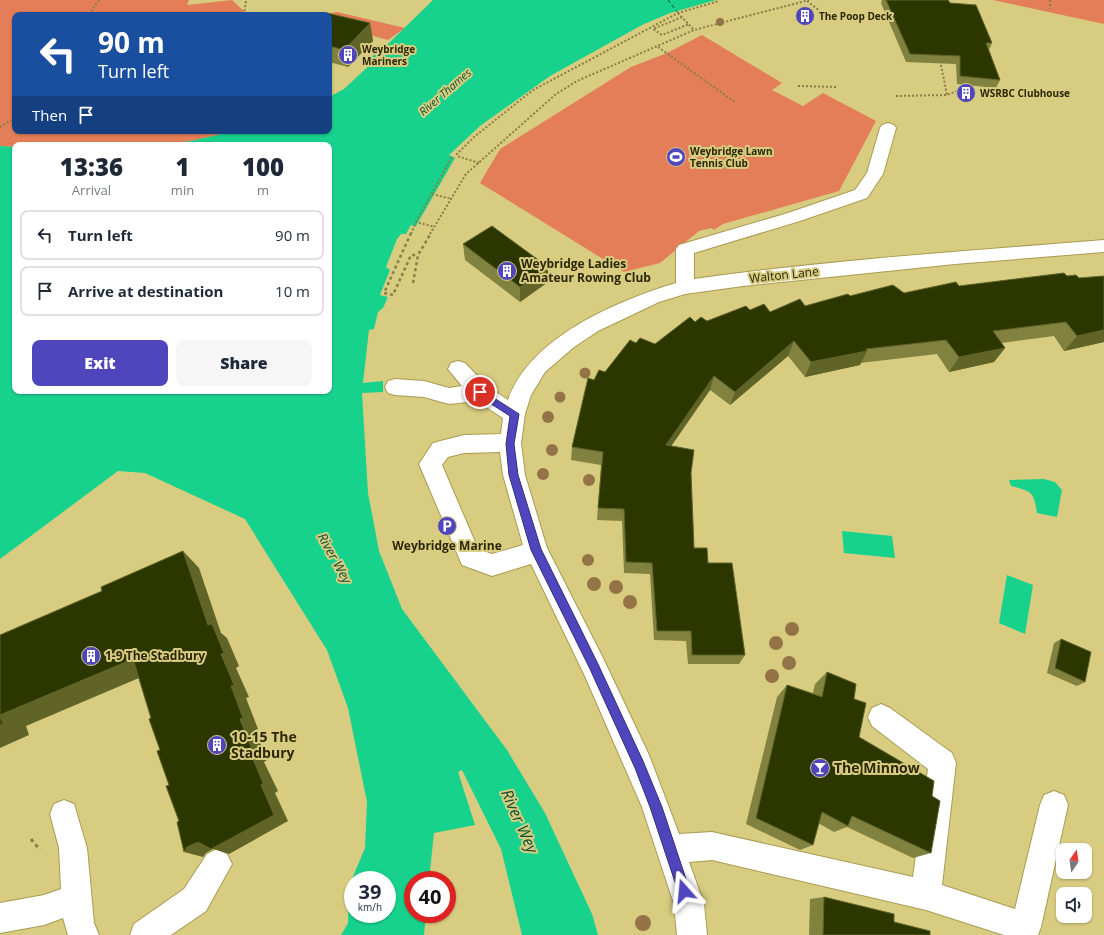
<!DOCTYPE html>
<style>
:root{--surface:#fff;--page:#f6f6f7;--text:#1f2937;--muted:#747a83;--line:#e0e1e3;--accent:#4f46bd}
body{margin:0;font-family:"Open Sans",sans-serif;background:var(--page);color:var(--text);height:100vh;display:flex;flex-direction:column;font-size:15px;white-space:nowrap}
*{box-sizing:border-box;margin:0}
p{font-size:13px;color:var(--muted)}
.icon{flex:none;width:22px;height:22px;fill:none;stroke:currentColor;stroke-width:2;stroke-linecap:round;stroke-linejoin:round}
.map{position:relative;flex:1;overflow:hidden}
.sheet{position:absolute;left:12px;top:142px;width:320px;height:252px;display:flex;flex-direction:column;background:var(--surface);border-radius:8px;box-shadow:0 1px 3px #0004}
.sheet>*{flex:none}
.top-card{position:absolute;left:12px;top:12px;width:320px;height:122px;border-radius:8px;box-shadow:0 1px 3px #0004;background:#1a4fa0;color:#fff;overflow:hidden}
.needle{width:26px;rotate:13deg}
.tools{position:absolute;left:1056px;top:843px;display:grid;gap:8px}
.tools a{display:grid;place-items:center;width:36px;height:36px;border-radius:8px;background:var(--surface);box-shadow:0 1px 3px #0004;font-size:20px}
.speed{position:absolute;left:344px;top:871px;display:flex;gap:8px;font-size:20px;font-weight:700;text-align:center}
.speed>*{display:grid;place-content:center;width:52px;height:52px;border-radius:50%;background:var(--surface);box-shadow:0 1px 3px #0004;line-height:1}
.speed small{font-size:10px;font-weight:400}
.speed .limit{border:6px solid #d22;background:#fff;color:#111}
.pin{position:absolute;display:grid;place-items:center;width:34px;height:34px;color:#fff;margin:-17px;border:2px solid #fff;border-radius:50%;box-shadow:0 1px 4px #0007}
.me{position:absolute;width:44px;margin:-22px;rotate:342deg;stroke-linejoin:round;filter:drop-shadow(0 0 3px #0008)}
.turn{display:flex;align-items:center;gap:14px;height:84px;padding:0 20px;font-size:18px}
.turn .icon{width:52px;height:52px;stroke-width:2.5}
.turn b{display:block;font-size:28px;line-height:34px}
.then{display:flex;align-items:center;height:38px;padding:0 20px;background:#0003;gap:8px;font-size:15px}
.eta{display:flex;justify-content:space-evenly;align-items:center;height:68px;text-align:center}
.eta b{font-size:24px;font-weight:800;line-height:28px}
.primary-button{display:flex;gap:8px;margin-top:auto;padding:8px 20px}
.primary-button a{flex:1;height:46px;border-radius:8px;background:var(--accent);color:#fff;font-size:16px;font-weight:800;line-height:46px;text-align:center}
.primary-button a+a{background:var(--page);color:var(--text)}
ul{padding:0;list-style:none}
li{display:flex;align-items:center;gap:12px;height:50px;margin:0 8px 6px;padding:0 12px;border:2px solid var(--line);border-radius:8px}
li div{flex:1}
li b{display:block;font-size:15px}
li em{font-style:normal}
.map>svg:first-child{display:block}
.green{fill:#e47e59}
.water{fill:#17d28d;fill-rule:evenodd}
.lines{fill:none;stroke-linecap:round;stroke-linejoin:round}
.ferry{stroke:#0b4e33;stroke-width:1;stroke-dasharray:3.5 3;stroke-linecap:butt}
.minor-casing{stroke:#a89c53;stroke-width:2}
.path-far2{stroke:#877e47;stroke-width:2;stroke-dasharray:2 2;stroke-linecap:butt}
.path-far1{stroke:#877e47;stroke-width:2.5;stroke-dasharray:3 3;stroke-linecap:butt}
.path{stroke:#877e47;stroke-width:3;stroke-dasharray:3.5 3.5;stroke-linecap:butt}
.minor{fill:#fff;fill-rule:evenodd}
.tree{fill:#947347}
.wall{fill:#828240}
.shaded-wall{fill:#606427}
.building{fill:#2c3700;stroke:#606427}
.route{fill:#4f46bd;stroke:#332e7b}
.labels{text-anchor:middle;stroke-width:4;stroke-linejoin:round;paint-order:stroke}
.far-poi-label{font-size:10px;font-weight:bold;fill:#2c2707;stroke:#d8cc81;text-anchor:start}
.far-water-label{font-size:11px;font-style:italic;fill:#0b4e33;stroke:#d8cc81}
.poi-label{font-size:12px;font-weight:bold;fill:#2c2707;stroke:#d8cc81;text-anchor:start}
.street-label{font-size:12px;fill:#2c2707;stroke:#d8cc81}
.water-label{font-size:13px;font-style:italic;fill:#0b4e33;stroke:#d8cc81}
.near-poi-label{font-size:14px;font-weight:bold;fill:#2c2707;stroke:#d8cc81;text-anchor:start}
.near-water-label{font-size:16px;font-style:italic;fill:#0b4e33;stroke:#d8cc81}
</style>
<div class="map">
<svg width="1104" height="935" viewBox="0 0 1104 935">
<rect width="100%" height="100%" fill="#d8cc81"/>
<!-- green -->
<path class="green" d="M0,0H189L187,5L232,0L248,15H15V131H235L191,141L159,145H15V147L0,146Z
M993,0H1104V24Z
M337,12L405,28L388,40L330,24L329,15H321Z
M702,35L782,83L772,90L803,106L823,93L876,121L839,191L723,224L714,230L711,228L699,231L660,263L624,272L480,183L500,149L631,67L667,53Z"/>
<!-- water -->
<path class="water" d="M433,0H716L670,13L642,25L550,76L480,126L449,155L455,158L416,226L411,225L406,234H401L397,239L386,267L390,270L380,295L388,297L383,308L378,312L374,329L369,330L363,383L383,381V392L362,393L368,493L379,551L402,609L507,750L545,813L592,914L598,935H522L501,849L462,770L458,772L475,825L434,833L429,880H413V914H426L424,935H341L348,923L349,886L365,848L367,802L348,708L327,650L245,519L145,473L118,471L0,559V146L15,147V391H329V145H159L191,141L235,131H329V97L344,89L374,61L370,59L376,52L381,53L386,46ZM353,880H387V914H353Z
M1044,479L1055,482L1062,490L1057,517L1037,513C1034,492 1032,491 1011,486L1009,480Z
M842,531L892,536L895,558L844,553Z
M1007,575L1033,585L1025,634L999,623Z"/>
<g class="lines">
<!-- ferry -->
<path class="ferry" d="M668,0L678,13"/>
<!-- minor casing -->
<g class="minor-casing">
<path id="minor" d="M888,123L894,125L896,128L883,174L867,198L800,221L694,253V279C830,260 967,251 1104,240V252L955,264L743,286L685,294L659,302L598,331L574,347L545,372L531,395L525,414L521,443L525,475L547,548L602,656L649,755L679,834L712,832L913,877L928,769L872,726L868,717L872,708L881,704L890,708L952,753L956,763L942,885L1015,909L1040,805L1044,795L1054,791L1064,795L1068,805L1041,927L1038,935H1004L926,910L712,860L689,862L704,904L707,935H677L674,904L642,807L584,674L531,564L492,576L462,565L419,464L433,443L464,435L501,434L503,418L477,401L449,404L424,397L395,395L388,393L385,387L388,381L395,379L424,381L449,388L462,386L448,369L451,363L458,361L465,363L487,386L508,400C530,337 617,301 676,283V249L679,245L788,213L855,190L867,173L880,128L882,125ZM500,452L503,475L523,545L492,554L478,549L442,465L448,457L464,453Z
M64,800L74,804L87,848L94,923L99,935H68L63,918L44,925L0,933V903L44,895L61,889L59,848L50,814L54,804Z
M217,849L227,854L232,864L206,911L171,935H130L134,924L184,889L207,854Z"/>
</g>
<!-- path-far2 -->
<path class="path-far2" d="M1050,0V9
M807,1L825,15
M678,13L694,30
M89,15L99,0
M244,15L246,0
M682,17L653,29L662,35L689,24
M658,47L736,103
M941,65L947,95
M798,86L837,87
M896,96L947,95L957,91
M0,127L15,118
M479,163L457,156V154L474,137L533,90L678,13L719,1
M432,194L452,199
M416,222L452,157
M411,234L416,222L435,227
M430,234L466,174L556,94L577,81L694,30L809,0"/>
<!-- path-far1 -->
<path class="path-far1" d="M411,233L384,293L393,295L411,255H418
M413,283L418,255L431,233"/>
<!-- path -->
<path class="path" d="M31,839L40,850"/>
<!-- minor -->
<use href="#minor" class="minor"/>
</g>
<!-- trees -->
<g class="tree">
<circle cx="720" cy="22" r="4"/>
<circle cx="585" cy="373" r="5.5"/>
<circle cx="560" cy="397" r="5.5"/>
<circle cx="548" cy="417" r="6"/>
<circle cx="552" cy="450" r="6"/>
<circle cx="543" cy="474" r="6"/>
<circle cx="589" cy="480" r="6"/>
<circle cx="588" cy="560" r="6"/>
<circle cx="594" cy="584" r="7"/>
<circle cx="616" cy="587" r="7"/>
<circle cx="630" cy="602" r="7"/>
<circle cx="792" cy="629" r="7"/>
<circle cx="776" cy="643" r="7"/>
<circle cx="789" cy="663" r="7"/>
<circle cx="772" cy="676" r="7"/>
<circle cx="643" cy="923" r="8"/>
</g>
<!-- wall -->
<path class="wall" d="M882,0H948L950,3L992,43L989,50L1000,80L996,88L957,84L956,64L906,62L881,3Z
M329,15L370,23L373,41L348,67L329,62Z
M463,244L548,282L520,302L465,260Z
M1064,273L1104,342L1064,351L1054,336L1002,343L1005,348L994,362L949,372L937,354L860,363V365L805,377L788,356L730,405L710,390L671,446L691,473L694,548L708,563L745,655L739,664H688L686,641L654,640L650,574L624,573L622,521L597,520L601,465L571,460L572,447L594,380L605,372L636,343L655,344L695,322L707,321L750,310L770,312L805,306L850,296L904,293Z
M1061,639L1085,682L1077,686L1047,673L1054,643Z
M827,672L854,699L859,737L932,796L931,853L913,858L847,827L834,832L818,823L813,845L800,850L746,824L777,697L787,685L813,693L815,684Z
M824,897L894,922L930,935H809L810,899Z"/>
<!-- shaded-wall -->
<path class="shaded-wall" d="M370,23L373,41L348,67L344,50Z
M548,267V282L520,302V287Z
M1104,330V342L1064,351L1077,336Z
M794,341L788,356L730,405L735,392Z
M1005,348L994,362L949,372L959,357Z
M867,351L860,365L805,377L811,362Z
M714,376L710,390L663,458L666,445Z
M183,551L199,568L221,633L227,638L239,666L236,668L249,697L246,698L258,729L255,730L267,760L264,762L278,791L275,793L288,821L229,854L213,849L206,853L203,857L184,852L187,847L261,785L250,752L231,686L208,625Z
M133,659L153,672L26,726L29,735L0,748V715Z"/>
<!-- building -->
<path class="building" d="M886,0H948L950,3L976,5L992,43H986L1000,80L960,76V56L910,54Z
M327,13L370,23L344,50L329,46V15H324Z
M492,226L548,267L520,287L463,244Z
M1064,273L1067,276L1076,275L1079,278L1104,276V330L1077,336L1066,322L993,331L1005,348L959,357L946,340L866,349L867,351L811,362L794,341L735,392L714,376L666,445L694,450L691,473L694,548H707L708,563H732L745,655H692L691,631H657L652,563L626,562L624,509L598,508L603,452L572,447L588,378L594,380L599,370L605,372L630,340L636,343L640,338L655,344L690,317L695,322L701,317L707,321L746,306L750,310L764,304L770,312L800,299L805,306L848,294L850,296L893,285L904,293L956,282L959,286Z
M183,551L208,625L212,624L224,653L221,654L234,685L231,686L243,718L240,719L252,750L250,752L263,783L261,785L274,815L211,849L198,842L187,847L184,852L177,822L179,821L166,786L169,785L157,751L160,750L149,719L151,718L133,659L0,715V635L102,591L101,587Z
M1061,639L1091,652L1085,682L1055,668Z
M827,672L856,684L854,699L866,703L859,737L934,781L932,796L940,801L931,853L852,816L848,826L822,812L813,845L756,818L787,685L822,697Z
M0,716L3,724L0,725Z
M824,897L894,914V922L930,931V935H823Z"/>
<!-- route -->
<path class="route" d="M480,389L519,414L514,444L518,475L541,549L597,662L643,761L662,807L690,891L688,895L684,897L680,895L678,891L650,807L635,768L590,669L531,550L509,475L506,444L510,416L477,395L476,392Z"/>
<!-- icons -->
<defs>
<g id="building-disc" transform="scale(1)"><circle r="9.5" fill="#4f46bd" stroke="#d8cc81"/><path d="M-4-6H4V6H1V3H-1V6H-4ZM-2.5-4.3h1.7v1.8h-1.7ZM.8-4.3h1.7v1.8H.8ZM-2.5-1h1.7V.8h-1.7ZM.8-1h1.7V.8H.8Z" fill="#fff"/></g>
<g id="stadium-disc" transform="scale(1)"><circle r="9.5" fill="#4f46bd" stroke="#d8cc81"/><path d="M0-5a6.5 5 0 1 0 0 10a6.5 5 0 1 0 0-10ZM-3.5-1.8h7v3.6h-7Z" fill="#fff"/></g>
<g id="parking-disc" transform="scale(1)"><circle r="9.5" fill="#4f46bd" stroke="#d8cc81"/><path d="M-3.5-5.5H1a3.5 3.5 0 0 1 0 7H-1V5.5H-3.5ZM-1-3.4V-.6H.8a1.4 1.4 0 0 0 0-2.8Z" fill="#fff"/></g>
<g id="bar-disc" transform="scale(1)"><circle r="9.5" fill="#4f46bd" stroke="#d8cc81"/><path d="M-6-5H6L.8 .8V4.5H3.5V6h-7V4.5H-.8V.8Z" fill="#fff"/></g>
</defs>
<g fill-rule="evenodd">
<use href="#building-disc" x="805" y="16"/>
<use href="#building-disc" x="348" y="55"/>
<use href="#building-disc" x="966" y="93"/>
<use href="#stadium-disc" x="676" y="157"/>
<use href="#building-disc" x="507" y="271"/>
<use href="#parking-disc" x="447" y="526"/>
<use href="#building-disc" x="91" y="656"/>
<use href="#building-disc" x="217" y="745"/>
<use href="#bar-disc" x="820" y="768"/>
</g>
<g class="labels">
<!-- far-poi labels -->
<g class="far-poi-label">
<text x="819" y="20">The Poop Deck</text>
<text x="362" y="53">Weybridge<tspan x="362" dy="12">Mariners</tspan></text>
<text x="980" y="97">WSRBC Clubhouse</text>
<text x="690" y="155">Weybridge Lawn<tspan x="690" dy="12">Tennis Club</tspan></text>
</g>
<!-- far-water labels -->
<g class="far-water-label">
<text transform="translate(445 92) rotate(-41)" y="4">River Thames</text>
</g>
<!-- poi labels -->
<g class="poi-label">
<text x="521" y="268">Weybridge Ladies<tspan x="521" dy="14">Amateur Rowing Club</tspan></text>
<text x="447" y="550" text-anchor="middle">Weybridge Marine</text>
<text x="105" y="660">1-9 The Stadbury</text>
</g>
<!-- street labels -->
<g class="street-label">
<text transform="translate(784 275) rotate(-6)" y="4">Walton Lane</text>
</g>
<!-- water labels -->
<g class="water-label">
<text transform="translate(335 558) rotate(61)" y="5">River Wey</text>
</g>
<!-- near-poi labels -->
<g class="near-poi-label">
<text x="231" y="742">10-15 The<tspan x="231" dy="16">Stadbury</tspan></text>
<text x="834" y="773">The Minnow</text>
</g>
<!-- near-water labels -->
<g class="near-water-label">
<text transform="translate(520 821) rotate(66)" y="6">River Wey</text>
</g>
</g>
</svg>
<div class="tools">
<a><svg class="needle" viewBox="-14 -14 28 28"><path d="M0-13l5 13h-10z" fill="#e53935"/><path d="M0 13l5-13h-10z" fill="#747a83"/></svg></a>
<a><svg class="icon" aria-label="sound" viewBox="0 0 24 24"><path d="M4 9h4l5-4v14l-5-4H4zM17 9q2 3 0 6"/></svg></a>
</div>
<div class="speed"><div>39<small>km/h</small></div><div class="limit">40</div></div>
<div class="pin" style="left:480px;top:392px;background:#d93025"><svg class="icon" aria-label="arrive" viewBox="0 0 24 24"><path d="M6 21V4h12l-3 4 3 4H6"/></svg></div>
<svg class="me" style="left:684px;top:891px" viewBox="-20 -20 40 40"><path d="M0-17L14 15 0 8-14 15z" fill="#4f46bd" stroke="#fff" stroke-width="4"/></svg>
<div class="top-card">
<div class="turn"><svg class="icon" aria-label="left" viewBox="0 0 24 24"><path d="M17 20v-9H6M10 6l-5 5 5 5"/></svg><div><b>90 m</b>Turn left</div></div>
<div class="then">Then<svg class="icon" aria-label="arrive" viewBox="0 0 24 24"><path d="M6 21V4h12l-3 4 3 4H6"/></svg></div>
</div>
<section class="sheet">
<div class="eta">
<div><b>13:36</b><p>Arrival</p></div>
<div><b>1</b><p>min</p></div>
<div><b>100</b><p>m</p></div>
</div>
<ul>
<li><svg class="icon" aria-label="left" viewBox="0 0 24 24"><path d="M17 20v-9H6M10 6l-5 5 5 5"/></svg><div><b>Turn left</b></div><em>90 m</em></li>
<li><svg class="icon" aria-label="arrive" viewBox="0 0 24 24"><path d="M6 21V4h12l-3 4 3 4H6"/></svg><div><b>Arrive at destination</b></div><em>10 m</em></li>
</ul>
<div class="primary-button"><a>Exit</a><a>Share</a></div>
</section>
</div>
